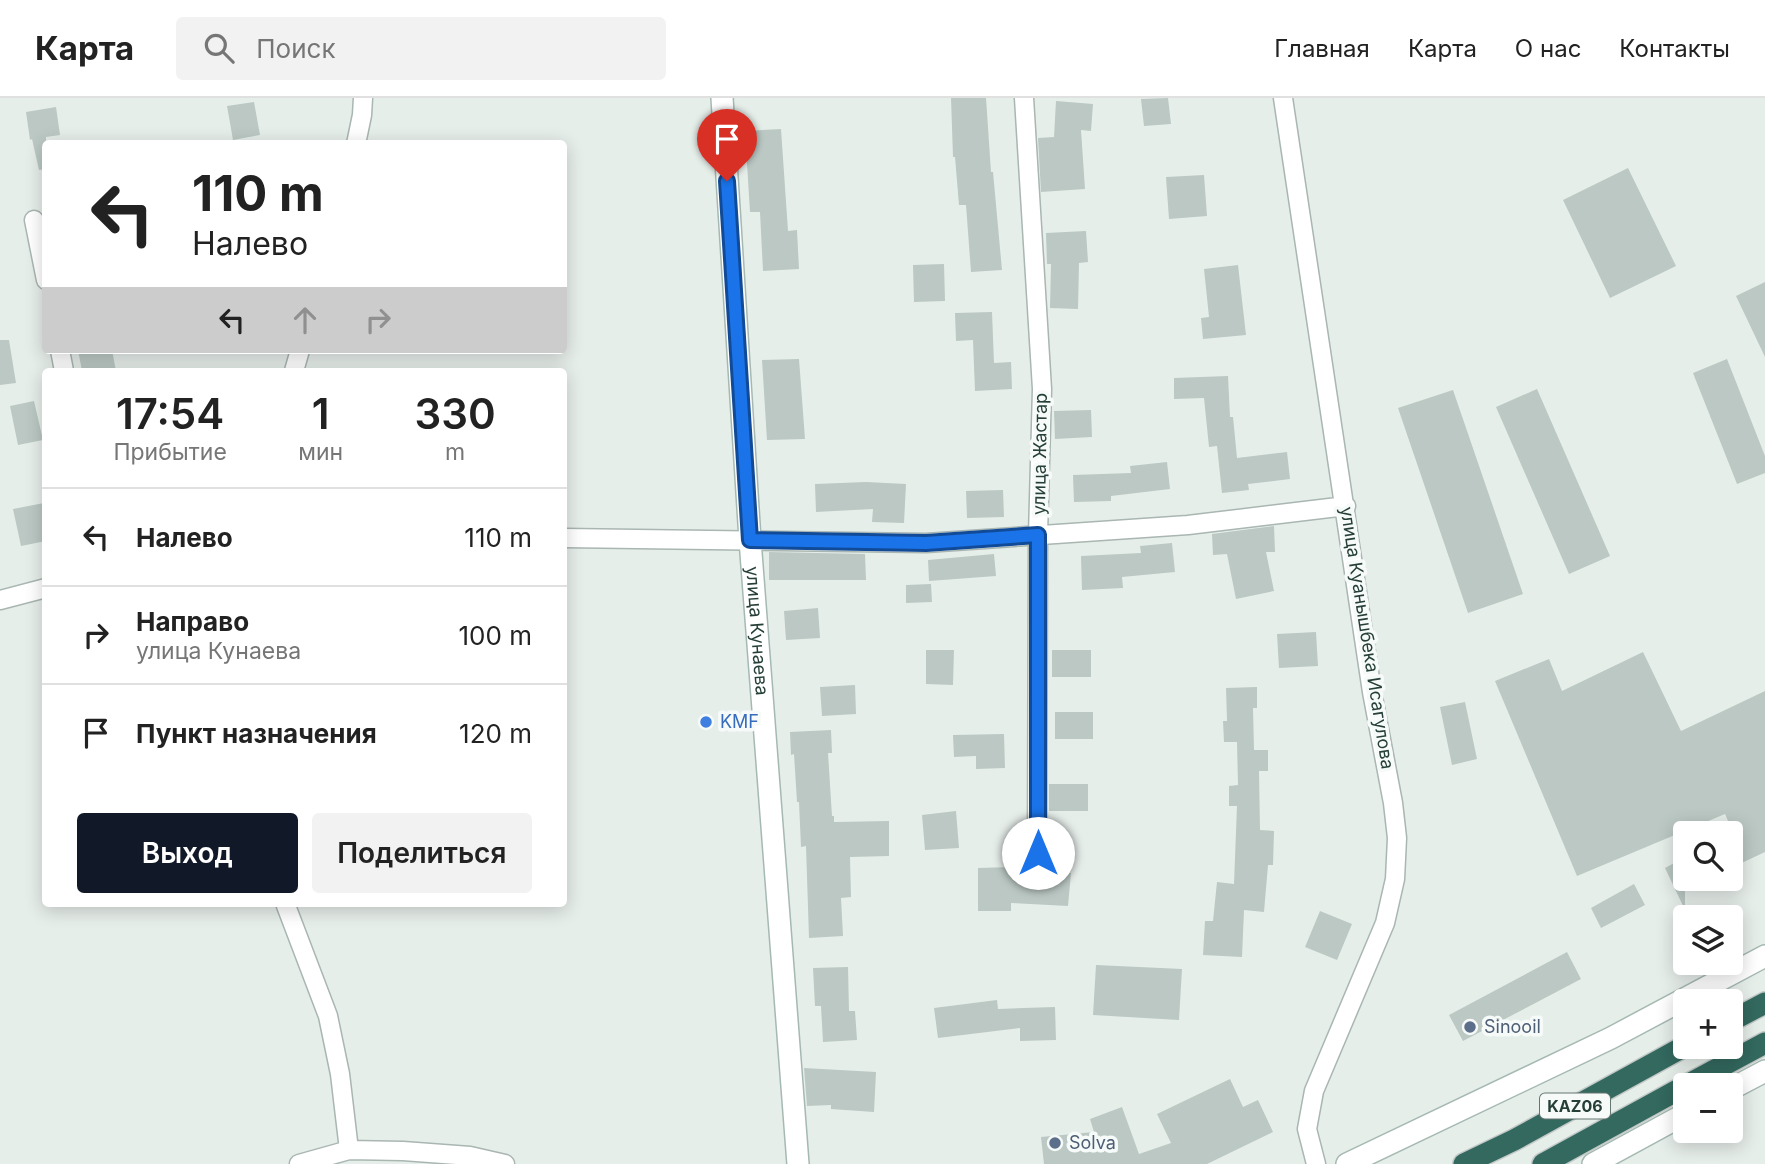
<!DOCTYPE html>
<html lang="ru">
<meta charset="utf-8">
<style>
:root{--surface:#fff;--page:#f2f2f2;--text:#222;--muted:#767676;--line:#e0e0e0;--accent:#111827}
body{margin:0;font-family:Inter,sans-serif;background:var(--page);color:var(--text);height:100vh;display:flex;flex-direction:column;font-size:26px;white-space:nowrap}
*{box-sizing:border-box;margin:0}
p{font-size:23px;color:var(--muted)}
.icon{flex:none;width:38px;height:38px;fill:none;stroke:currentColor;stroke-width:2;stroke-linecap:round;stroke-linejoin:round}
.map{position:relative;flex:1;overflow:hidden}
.details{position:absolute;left:42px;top:270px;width:525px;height:539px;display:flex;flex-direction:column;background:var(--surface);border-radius:7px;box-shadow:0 4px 18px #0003}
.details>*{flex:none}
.hud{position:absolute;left:42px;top:42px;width:525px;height:214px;border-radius:7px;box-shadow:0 4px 18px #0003;background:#fff;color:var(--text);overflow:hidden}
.fabs{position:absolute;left:1673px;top:723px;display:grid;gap:14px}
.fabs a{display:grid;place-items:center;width:70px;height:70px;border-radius:7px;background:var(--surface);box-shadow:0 4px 18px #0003;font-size:35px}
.pin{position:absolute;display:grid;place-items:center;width:60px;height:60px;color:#fff;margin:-72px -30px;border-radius:50% 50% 50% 0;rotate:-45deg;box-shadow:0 0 7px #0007}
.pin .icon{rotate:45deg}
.me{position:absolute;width:77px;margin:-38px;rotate:0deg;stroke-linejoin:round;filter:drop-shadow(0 0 5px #0008)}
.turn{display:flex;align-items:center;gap:24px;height:147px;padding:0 35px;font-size:32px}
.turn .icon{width:91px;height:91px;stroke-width:2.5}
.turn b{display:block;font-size:49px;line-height:60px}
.lanes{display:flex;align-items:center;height:66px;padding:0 35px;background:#0003;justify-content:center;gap:35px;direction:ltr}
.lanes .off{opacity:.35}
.eta{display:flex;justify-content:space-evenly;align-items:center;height:119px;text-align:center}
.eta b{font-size:42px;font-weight:600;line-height:49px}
.action{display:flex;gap:14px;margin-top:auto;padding:14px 35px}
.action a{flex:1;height:80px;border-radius:7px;background:var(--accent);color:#fff;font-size:28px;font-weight:600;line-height:80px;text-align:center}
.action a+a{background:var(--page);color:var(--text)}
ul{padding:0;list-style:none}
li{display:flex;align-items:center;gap:21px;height:98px;padding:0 35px;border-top:2px solid var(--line)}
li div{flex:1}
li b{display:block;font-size:26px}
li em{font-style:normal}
header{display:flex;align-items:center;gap:42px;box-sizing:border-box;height:98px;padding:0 35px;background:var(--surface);border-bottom:2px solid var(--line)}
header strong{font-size:33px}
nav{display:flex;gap:38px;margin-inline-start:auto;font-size:24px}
.search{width:490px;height:63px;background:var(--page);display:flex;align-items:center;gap:18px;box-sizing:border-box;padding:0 24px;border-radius:7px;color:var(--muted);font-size:26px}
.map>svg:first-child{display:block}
.building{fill:#bbc8c3}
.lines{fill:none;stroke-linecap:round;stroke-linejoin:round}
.street-casing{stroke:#a9b6b1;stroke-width:21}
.secondary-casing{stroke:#a5b9b2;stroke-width:24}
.highway-casing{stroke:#c2c9c7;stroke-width:24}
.street{stroke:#fff;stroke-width:18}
.secondary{stroke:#fff;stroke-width:21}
.highway{stroke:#33695f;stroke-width:21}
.route-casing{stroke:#114b97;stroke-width:18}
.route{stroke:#1a73e8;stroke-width:12}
.shop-dot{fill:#3f7fe0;stroke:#f6faf8;stroke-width:2.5}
.service-dot{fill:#5c6f8a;stroke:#f6faf8;stroke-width:2.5}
.labels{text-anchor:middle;stroke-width:7;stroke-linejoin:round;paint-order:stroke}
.shield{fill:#f6faf8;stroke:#647772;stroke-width:2}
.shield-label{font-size:16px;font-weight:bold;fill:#263f38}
.street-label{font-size:18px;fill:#263f38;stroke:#f6faf8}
.shop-label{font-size:18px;fill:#366cbe;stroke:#f6faf8;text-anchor:start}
.service-label{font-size:18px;fill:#4e5e75;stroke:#f6faf8;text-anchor:start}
</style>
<header>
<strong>Карта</strong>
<div class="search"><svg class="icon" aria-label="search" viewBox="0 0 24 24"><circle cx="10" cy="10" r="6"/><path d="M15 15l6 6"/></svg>Поиск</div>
<nav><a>Главная</a><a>Карта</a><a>О нас</a><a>Контакты</a></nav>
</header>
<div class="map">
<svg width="1765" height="1066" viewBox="0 0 1765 1066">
<rect width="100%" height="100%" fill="#e6eeea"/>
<!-- building -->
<path class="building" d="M951,0H986L991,74H993L1002,172L971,174L966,107H959L955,59H953Z
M1168,0L1171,26L1144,28L1141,1Z
M1056,3L1093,6L1091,33L1081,32L1085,91L1041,94L1038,40L1054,39Z
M254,4L260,37L233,42L227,8Z
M56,9L60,37L46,39V71L39,72L32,41L30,42L26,14Z
M781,31L788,133L797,132L799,171L763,173L760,114H750L745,33Z
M1628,70L1676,168L1610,200L1563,102Z
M1204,77L1207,118L1169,121L1166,79Z
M1086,133L1088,164L1079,165L1078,211L1050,210L1051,166H1047L1046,135Z
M944,166L945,203L914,204L913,167Z
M1238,167L1246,237L1203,241L1201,220L1209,219L1204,171Z
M1765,184V259L1736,198Z
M992,214L994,265L1011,264L1012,291L975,293L973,242L956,243L955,215Z
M0,242H9L16,285L0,287Z
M78,252H112L116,273H82Z
M799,261L805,341L767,342L762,262Z
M1727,261L1765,358V375L1737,386L1693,275Z
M1228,278L1230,319H1233L1237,360L1287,354L1290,381L1248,386L1249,392L1222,395L1217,348L1209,349L1204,300L1174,301V280Z
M1537,291L1610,458L1569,476L1496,309Z
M1453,292L1523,496L1468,515L1398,310Z
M34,303L43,342L18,347L10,308Z
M1091,312L1092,339L1055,341L1054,313Z
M1167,364L1170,391L1111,398V403L1074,404L1073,377L1131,375L1130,368Z
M866,384L906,386L904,425L872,424L873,411L816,414L815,386Z
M1003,392L1004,419L967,420L966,393Z
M44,405L46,443L21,448L13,411Z
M1274,428L1275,454H1266L1274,493L1236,501L1227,456L1213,457L1212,436Z
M1172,445L1175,474L1122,479L1123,490L1082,492L1081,458L1141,455L1140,448Z
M769,454L865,456L866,482H769Z
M994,456L996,478L929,483L928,462Z
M931,486L932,504L906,505V487Z
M818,510L820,540L786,542L784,513Z
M1316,534L1318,568L1279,570L1277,536Z
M926,552H954L953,587L926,586Z
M1052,552H1091V579H1052Z
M1643,554L1681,633L1765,593V754L1731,770V735L1733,734L1725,716L1577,778L1495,583L1549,561L1562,593Z
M855,587L856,616L822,618L820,589Z
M1257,589V610H1253L1254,652H1268V673H1259L1260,732L1274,733L1273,767H1268L1264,814L1244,812L1242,859L1203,857L1205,823H1213L1217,784L1234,786L1237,708H1229V688L1238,687L1237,644H1224L1223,623H1227L1226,590Z
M1465,604L1477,661L1452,667L1440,609Z
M1055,614H1093V641H1055Z
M831,632L832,655H828L832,718H834V724L889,723V758L850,759L851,799L841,800L843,838L809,840L806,748L801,749L799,704H797L794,656L791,657L790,634Z
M1004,636L1005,670L976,671V658L954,659L953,637Z
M1049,686H1088V713H1049Z
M956,713L959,750L925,752L922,717Z
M1685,759V812L1665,770Z
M1011,769L1071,775L1068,808L1011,805V813H978V770Z
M1634,786L1645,807L1601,830L1591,810Z
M1320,813L1352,826L1337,862L1305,849Z
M1567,854L1581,881L1463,943L1449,917Z
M1096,867L1182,871L1179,922L1093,917Z
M848,869L849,913H855L857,942L823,944L821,908H815L813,870Z
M997,902L998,911L1055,909L1056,942L1020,943V930L938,940L934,910Z
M804,970L876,974L874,1014L831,1011V1007L807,1008Z
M1230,981L1243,1009L1258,1002L1273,1034L1207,1066H1044L1041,1039L1094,1034L1090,1021L1122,1009L1139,1056L1171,1045L1157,1016Z"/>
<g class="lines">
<!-- street casing -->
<g class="street-casing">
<path id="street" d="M1024,0L1042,291L1038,437L1037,756
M1283,0L1372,594L1393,705L1397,740L1395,781L1385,825L1314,993L1307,1031L1316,1066
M356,46L362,17L363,0
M34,122L46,182
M60,252L64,273
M294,273L300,252
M564,440L926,445L1188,427L1346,408
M0,502L46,490
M285,805L328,918L340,976L349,1052
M299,1066L349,1052L403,1053L470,1058L505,1066"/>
</g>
<!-- secondary casing -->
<g class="secondary-casing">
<g id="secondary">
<path id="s1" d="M722,0L750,442L798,1066"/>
<path d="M1731,991L1765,973"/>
<path d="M1347,1066L1611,940L1765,858"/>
<path d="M1593,1066L1685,1016"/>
</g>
</g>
<!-- highway casing -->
<g class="highway-casing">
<path id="highway" d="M1731,923L1765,905
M1687,987L1765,945
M1464,1066L1514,1042L1685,948
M1543,1066L1685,988"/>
</g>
<!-- street -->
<use href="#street" class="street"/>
<!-- secondary -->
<use href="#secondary" class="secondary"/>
<!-- highway -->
<use href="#highway" class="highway"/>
</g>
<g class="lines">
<!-- route casing -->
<g class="route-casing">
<path id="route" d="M727,83L750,442L926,445L1038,437V755"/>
</g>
<!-- route -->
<use href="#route" class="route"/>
</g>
<!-- markers -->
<circle class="shop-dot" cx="706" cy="624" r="7"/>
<g class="service-dot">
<circle cx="1470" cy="929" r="7"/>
<circle cx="1055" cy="1045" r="7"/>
</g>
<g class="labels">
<!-- shield labels -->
<rect class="shield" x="1540" y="995.5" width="70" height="25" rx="5"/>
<g class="shield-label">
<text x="1575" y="1014">KАZ06</text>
</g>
<!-- street labels -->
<g class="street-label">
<text transform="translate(1040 356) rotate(-89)" y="6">улица Жастар</text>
<text dy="6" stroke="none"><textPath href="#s1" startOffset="534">улица Кунаева</textPath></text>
<text transform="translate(1367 540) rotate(81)" y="6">улица Куанышбека Исагулова</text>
</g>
<!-- shop labels -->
<g class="shop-label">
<text x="720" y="630">KMF</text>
</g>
<!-- service labels -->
<g class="service-label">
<text x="1484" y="935">Sinooil</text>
<text x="1069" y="1051">Solva</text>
</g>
</g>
</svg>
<div class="fabs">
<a><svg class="icon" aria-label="search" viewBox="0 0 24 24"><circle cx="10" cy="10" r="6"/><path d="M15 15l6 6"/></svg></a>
<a><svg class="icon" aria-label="layers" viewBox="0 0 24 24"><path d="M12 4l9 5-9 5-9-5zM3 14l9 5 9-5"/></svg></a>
<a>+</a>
<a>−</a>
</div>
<div class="pin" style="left:727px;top:83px;background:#d93025"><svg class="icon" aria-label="arrive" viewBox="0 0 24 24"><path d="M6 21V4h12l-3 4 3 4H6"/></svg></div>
<svg class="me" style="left:1038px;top:755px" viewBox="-20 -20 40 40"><circle r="19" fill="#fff"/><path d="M0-13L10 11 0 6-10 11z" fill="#1a73e8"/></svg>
<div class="hud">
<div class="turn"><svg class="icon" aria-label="left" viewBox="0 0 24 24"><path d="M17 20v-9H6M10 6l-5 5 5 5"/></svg><div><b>110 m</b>Налево</div></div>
<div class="lanes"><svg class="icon" aria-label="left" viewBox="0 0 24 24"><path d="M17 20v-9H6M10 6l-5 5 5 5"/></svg><svg class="icon off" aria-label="ahead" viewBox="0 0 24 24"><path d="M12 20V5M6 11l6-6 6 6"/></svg><svg class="icon off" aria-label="right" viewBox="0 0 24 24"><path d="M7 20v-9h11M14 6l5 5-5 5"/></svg></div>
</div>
<section class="details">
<div class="eta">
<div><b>17:54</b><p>Прибытие</p></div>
<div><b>1</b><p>мин</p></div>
<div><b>330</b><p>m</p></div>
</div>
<ul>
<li><svg class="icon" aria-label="left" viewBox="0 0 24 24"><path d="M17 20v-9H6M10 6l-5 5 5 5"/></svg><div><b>Налево</b></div><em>110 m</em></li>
<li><svg class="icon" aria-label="right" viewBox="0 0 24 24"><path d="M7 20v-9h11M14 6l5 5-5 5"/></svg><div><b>Направо</b><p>улица Кунаева</p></div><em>100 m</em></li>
<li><svg class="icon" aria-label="arrive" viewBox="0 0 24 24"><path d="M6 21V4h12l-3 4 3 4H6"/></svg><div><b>Пункт назначения</b></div><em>120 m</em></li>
</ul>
<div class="action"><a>Выход</a><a>Поделиться</a></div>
</section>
</div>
